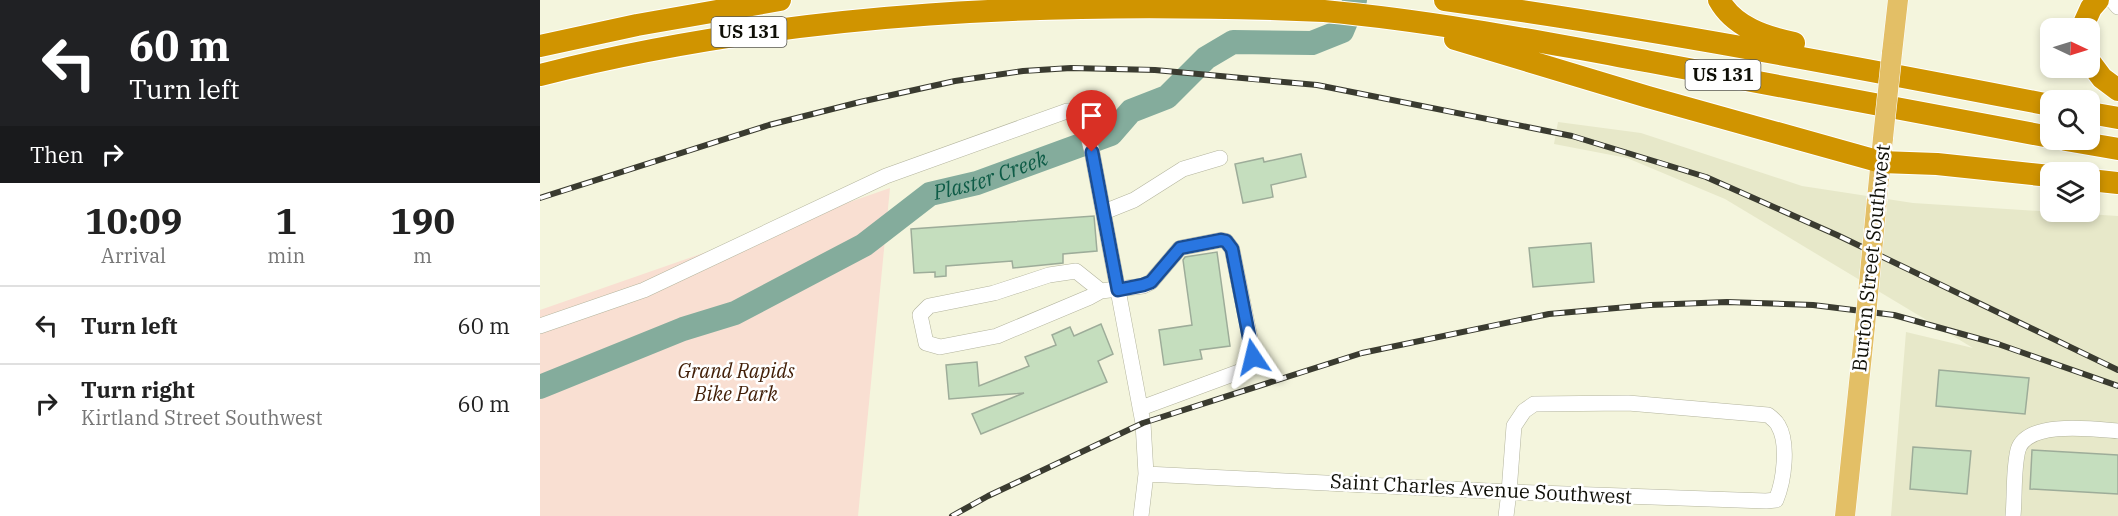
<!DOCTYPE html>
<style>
:root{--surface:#fff;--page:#f6f6f6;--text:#222;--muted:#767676;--line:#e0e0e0}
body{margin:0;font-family:"IBM Plex Serif",serif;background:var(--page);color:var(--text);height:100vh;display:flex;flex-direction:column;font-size:22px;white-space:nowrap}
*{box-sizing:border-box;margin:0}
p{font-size:20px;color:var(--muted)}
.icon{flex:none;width:33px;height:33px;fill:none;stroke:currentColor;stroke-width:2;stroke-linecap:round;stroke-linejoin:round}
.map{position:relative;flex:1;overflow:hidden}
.drawer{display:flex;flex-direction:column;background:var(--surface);width:540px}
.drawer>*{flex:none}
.top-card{background:#202124;color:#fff;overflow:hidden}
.needle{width:39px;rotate:94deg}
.tools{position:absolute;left:1500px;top:18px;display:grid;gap:12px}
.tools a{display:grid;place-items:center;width:60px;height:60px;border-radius:12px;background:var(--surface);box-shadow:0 3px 9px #0003;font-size:30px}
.pin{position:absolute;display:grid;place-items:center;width:51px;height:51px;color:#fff;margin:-62px -26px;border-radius:50% 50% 50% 0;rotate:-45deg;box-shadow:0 0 6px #0007}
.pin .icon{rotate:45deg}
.me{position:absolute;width:66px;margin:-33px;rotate:350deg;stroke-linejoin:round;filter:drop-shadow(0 0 4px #0008)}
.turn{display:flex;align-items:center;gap:21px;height:126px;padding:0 30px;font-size:27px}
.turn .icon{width:78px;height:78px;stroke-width:2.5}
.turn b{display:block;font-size:42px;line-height:51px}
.then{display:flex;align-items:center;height:57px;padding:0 30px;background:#0003;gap:12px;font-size:22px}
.eta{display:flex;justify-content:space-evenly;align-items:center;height:102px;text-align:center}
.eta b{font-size:36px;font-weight:700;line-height:42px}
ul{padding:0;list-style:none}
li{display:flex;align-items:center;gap:18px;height:78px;padding:0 30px;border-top:2px solid var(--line)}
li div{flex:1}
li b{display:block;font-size:22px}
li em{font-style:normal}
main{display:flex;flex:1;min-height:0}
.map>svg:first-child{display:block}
.built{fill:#e7e8c9}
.green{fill:#f9dfd2}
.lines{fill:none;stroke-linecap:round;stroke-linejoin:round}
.river{stroke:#84ac9c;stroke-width:24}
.building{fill:#c5debe;stroke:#9dac99;stroke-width:1.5}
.minor-casing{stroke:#b3b49d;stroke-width:16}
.major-casing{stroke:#fff;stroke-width:21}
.highway-casing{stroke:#fff;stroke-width:24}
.minor{stroke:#fff;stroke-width:15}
.major{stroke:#e3bf66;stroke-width:20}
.highway{stroke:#d09400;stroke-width:22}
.rail-casing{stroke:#3a3b30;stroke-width:6}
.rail{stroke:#fff;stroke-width:4;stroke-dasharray:11;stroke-linecap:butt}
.major-bridge-casing{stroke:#fff;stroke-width:21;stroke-linecap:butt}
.major-bridge{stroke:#e3bf66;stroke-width:20}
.route-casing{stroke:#1b4d92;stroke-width:15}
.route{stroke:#2976e1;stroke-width:10}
.labels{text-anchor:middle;stroke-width:5;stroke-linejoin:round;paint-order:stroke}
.shield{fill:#fff;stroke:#575751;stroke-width:1.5}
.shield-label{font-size:18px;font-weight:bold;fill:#0f0f07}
.street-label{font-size:20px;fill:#0f0f07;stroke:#fff}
.park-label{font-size:20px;font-style:italic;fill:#411e07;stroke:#fff}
.water-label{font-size:21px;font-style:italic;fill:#0d5b46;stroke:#fff}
</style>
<main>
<section class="drawer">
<div class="top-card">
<div class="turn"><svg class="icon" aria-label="left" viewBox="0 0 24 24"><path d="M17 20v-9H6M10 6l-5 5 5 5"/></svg><div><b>60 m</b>Turn left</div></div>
<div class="then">Then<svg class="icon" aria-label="right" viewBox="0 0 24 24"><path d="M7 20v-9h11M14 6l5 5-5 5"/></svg></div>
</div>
<div class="eta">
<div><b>10:09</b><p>Arrival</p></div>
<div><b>1</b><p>min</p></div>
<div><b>190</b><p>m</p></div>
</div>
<ul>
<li><svg class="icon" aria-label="left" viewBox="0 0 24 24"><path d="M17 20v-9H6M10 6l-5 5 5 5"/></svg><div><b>Turn left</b></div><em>60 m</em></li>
<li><svg class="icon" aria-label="right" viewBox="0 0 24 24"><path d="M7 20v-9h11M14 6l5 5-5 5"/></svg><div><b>Turn right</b><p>Kirtland Street Southwest</p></div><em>60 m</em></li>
</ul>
</section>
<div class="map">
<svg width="1578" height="516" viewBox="0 0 1578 516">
<rect width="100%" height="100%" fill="#f4f5dd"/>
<!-- built -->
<path class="built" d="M1018,122L1101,133L1262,186L1373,203L1578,216V516H1351L1366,332L1433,348L1185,199L1087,158L1014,144Z"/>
<!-- green -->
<path class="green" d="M350,188L318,516H0V310Z"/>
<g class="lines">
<!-- river -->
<path class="river" id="s1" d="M0,387L143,329L195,313L324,245L390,194L437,183L571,134L591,111L627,97L666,58L693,42L772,43L802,31L815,0"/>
</g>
<!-- building -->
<path class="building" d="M761,154L766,177L731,185L733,197L703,203L695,164L723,158L724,162Z
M554,216L557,251L523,254V263L473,268L472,261L406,266V276L395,277V272L374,273L371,229Z
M1051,243L1054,282L993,287L989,248Z
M677,252L690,346L660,350L662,359L624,365L619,330L652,325L643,260L645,257Z
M561,324L573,354L558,361L567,382L441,434L432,414L484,393L409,399L406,365L437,362L439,386L489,366L485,357L516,345L512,335L530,327L534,336Z
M1399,370L1489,378L1485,414L1396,406Z
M1373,447L1431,451L1427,494L1370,489Z
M1492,450L1578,455V494L1490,489Z"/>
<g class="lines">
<!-- minor casing -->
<g class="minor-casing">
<path id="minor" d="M1572,0L1578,7
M564,212L594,200L643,169L680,158
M561,291L550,297L457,336L400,347L386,343L380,315L389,306L454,293L509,275L536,271L561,291L603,286L611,282L640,248L681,240L686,241L692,249L712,348C713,358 711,363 704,370L601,408
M0,326L104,290L346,176L527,111L536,112L543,116L552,152L603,423L606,474L601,516
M606,474L969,492L1226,501L1236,500C1244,481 1249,443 1238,425C1236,421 1232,418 1228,415L1088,403L994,404L984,411L974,426L969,492L966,516
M1473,516C1475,495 1473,471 1478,450C1487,420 1554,429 1578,431"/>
</g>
<!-- major casing -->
<g class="major-casing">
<path id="major" d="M1352,53L1358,0
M1337,199L1343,138
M1305,516L1325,326"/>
</g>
<!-- highway casing -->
<g class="highway-casing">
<path id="highway" d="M905,0C1108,28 1309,66 1510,105
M1179,0C1194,27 1225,37 1254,43
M1542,28L1551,8L1558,0
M915,39L1108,97L1341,162L1397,164L1510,176
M0,46L97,25L240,0
M1550,62L1562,78L1578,90
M0,75C256,10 521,0 784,11C894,21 1002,42 1111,62C1244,87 1377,112 1510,137
M1550,113L1578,118
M1526,140L1578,149
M1550,180L1578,183"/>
</g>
<!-- minor -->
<use href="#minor" class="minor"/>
<!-- major -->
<use href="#major" class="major"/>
<!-- highway -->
<use href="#highway" class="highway"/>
<!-- rail casing -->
<g class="rail-casing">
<path id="rail" d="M0,198L229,125L320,102L415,81L483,71L531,68L615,70L777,85L1032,136L1166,177L1297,235L1578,370
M412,516L448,496L603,423L822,353L1009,314L1110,305L1187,302L1273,305L1354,315L1458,344L1578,386"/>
</g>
<!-- rail -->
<use href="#rail" class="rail"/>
<!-- major-bridge casing -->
<g class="major-bridge-casing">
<path id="major-bridge" d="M1343,138L1352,53
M1325,326L1337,199"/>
</g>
<!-- major-bridge -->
<use href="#major-bridge" class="major-bridge"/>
</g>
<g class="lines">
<!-- route casing -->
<g class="route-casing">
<path id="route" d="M552,152L578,290L603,285L611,282L640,248L681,240L686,241L692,249L713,357"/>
</g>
<!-- route -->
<use href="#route" class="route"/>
</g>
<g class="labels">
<!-- shield labels -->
<g class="shield">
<rect x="171.5" y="17" width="75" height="30" rx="4.5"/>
<rect x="1145.5" y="60" width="75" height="30" rx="4.5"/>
</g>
<g class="shield-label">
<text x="209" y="38">US 131</text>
<text x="1183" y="81">US 131</text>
</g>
<!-- street labels -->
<g class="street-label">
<text transform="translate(1331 258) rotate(-84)" y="7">Burton Street Southwest</text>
<text transform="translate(941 489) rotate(3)" y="7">Saint Charles Avenue Southwest</text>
</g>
<!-- park labels -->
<g class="park-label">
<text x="196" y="378">Grand Rapids<tspan x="196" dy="23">Bike Park</tspan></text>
</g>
<!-- water labels -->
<g class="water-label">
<text dy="7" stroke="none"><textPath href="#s1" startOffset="501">Plaster Creek</textPath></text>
</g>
</g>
</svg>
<div class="tools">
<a><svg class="needle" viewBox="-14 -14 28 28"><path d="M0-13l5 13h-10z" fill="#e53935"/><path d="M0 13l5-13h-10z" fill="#767676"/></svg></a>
<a><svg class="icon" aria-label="search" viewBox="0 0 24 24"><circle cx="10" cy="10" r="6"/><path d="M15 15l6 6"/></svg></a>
<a><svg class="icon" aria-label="layers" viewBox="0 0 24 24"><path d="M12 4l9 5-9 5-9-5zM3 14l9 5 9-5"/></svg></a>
</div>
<div class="pin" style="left:552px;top:152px;background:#d93025"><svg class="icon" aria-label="arrive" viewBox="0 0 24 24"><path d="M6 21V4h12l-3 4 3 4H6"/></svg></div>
<svg class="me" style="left:713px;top:357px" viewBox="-20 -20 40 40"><path d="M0-17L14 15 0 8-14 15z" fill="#2976e1" stroke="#fff" stroke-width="4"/></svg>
</div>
</main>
